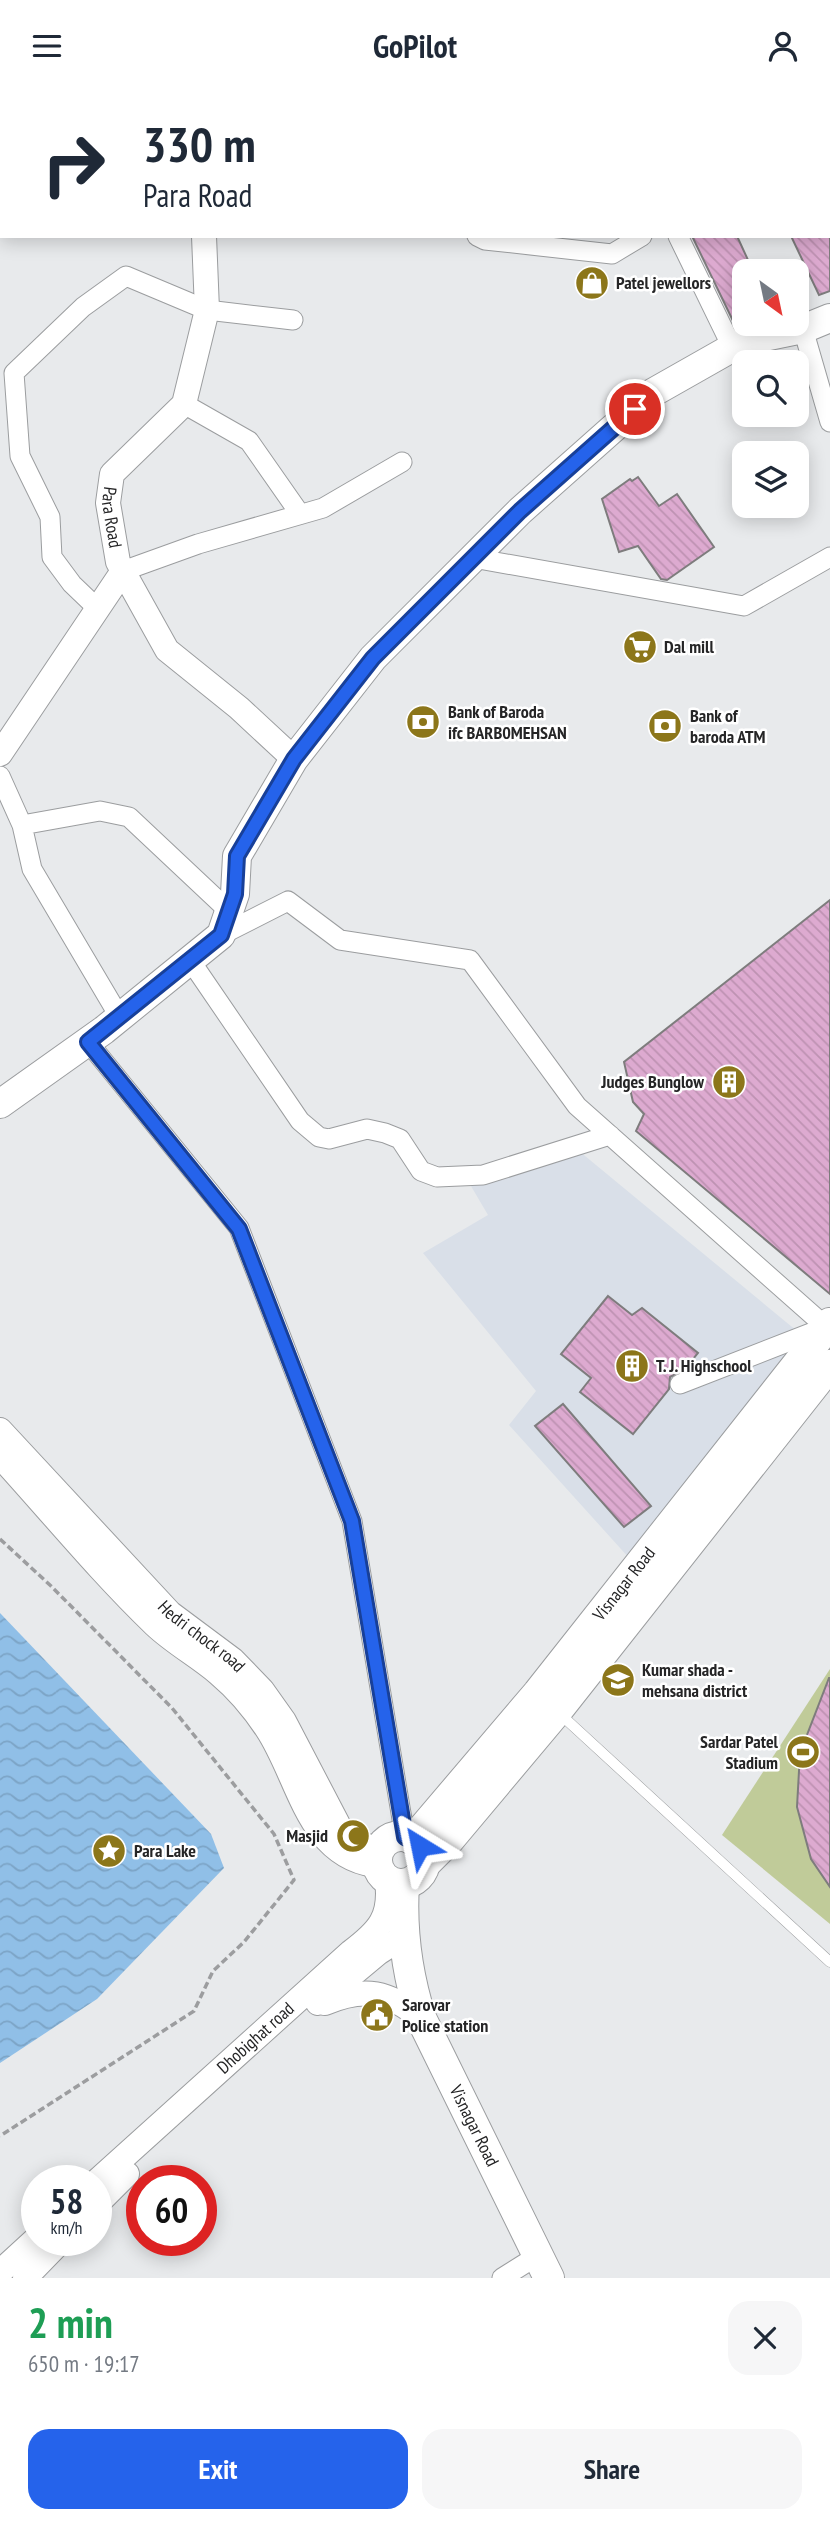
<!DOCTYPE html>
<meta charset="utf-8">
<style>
:root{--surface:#fff;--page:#f6f6f7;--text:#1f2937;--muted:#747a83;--accent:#2563eb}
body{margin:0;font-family:"PT Sans Narrow",sans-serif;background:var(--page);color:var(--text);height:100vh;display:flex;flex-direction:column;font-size:26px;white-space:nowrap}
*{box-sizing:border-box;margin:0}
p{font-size:23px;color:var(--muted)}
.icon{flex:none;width:38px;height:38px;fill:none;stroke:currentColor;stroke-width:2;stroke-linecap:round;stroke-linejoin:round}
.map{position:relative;height:2187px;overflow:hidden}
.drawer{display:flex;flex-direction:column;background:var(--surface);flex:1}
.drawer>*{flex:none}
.top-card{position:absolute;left:0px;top:0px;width:831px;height:147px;box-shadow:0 4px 18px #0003;background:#fff;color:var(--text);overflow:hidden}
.needle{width:46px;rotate:147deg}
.fabs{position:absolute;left:732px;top:168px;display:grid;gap:14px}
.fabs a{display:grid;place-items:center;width:77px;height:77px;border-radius:14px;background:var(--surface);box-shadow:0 4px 18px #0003;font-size:35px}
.speed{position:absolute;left:21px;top:2074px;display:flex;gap:14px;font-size:35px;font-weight:700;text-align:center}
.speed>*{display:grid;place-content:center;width:91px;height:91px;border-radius:50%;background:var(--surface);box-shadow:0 4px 18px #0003;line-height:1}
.speed small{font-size:18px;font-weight:400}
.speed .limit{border:10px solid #d22;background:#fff;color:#111}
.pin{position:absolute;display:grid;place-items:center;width:60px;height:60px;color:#fff;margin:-30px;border:4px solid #fff;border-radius:50%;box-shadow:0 2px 7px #0007}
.me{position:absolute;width:77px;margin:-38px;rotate:325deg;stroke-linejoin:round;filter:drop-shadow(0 0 5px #0008)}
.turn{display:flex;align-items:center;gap:24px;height:147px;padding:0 28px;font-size:32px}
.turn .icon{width:91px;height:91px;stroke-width:2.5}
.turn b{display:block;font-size:49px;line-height:60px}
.round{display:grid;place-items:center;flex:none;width:74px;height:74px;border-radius:21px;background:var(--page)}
.head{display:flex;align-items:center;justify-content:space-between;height:119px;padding:0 28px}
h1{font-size:42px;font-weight:700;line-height:52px;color:#1e9e55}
.primary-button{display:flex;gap:14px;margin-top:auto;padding:14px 28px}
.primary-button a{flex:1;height:80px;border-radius:21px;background:var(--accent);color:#fff;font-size:28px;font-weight:700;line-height:80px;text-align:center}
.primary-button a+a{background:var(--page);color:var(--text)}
header{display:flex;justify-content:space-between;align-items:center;height:91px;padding:0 28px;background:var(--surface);font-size:32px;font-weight:700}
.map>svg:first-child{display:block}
.built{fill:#d9dfe8}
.pitch{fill:#c0cb99}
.water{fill:url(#water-waves)}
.building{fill:url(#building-back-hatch);stroke:#7e7c7d;stroke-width:2}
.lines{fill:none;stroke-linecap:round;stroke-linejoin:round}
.service-casing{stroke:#9b9d9f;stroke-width:11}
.minor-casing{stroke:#9b9d9f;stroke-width:21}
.tertiary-casing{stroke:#9b9d9f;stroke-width:26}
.secondary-casing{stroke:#9b9d9f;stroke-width:30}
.primary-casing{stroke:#9b9d9f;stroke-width:32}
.path{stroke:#9c9d9f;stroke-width:3.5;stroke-dasharray:7 3.5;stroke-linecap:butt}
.service{stroke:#fff;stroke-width:10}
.minor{stroke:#fff;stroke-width:19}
.tertiary{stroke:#fff;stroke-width:24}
.secondary{stroke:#fff;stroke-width:28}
.primary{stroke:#fff;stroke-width:30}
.route-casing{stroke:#184099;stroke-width:18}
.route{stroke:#2563eb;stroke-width:12}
.labels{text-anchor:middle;stroke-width:5;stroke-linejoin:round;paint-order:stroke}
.poi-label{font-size:18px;font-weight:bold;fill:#252526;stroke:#fff;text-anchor:start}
.street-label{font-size:18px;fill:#252526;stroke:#fff}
</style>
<header><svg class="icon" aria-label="menu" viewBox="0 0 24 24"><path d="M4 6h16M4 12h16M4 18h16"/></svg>GoPilot<svg class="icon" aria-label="person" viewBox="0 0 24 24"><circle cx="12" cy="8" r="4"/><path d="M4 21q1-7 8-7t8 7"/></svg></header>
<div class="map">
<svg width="830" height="2187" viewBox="0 0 830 2187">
<defs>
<pattern id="water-waves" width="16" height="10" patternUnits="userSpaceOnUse" patternTransform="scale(1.75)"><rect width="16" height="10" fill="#90bfe7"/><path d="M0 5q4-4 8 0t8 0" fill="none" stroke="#7ca4c6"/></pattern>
<pattern id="building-back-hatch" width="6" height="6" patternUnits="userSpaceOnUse" patternTransform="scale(1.75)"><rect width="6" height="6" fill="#ddaad0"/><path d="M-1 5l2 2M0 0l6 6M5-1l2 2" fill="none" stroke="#be92b2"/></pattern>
</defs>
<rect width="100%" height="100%" fill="#e8eaec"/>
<!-- built -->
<path class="built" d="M573,1055L803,1245L630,1468L509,1334L536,1300L423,1162L488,1124L468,1090Z"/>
<!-- pitch -->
<path class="pitch" d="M830,1578V1833L722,1744Z"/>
<!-- water -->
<path class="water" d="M0,1522L211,1743L224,1777L97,1908L0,1972Z"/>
<!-- building -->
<path class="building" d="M692,145H737L753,180H744V231L735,234Z
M791,145H830V200L819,204Z
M638,386L659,415L677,403L714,456L667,489L661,488L638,455L619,461L602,408L630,388L632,390Z
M830,809V1203L636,1040L644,1023L633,1011L624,971Z
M608,1205L632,1224L642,1217L698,1262L685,1278L670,1286L669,1298L633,1343L580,1301L591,1287L561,1263Z
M563,1313L651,1415L624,1436L535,1335Z
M829,1587H830V1796L811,1768L797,1716L800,1662Z"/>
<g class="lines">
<!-- service casing -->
<g class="service-casing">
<path id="service" d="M559,1622L830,1871"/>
</g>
<!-- minor casing -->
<g class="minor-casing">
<path id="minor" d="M589,0L590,2
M700,0L701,2
M815,0L816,2
M830,39V38
M477,145L485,149L612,163L642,145
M678,145L732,256
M803,238L830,331
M184,313L249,350L300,423
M473,467L744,515L830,466
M123,480L198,453L323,417L402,371
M98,518L72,493L52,466L50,426L20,365L14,282L83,216L126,185L207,219L293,229
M0,685L22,734L32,778L119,925
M22,734L100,720L129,726L229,820
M221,844L288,810L340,849L470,869L577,1015L826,1236L680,1293
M190,869L300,1030L319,1046L329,1048L367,1038L385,1042L400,1048L421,1080L437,1086L483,1084L610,1044
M88,951L239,1137L352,1430L405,1746
M502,2187L537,2165"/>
</g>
<!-- tertiary casing -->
<g class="tertiary-casing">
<g id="tertiary">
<path d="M175,0L176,2"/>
<path id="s1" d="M204,145L207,219L184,313L112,383L108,412L118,471L167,559L239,617L294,668"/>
<path d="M0,663L123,480"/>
<path id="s2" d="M0,1339L170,1522L233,1569L262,1599L284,1630L342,1741L354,1751L380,1759"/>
<path d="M0,1365C51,1421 100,1481 155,1534C174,1552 198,1565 218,1582C237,1598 254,1618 267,1638C299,1686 307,1764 374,1774"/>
<path d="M318,1912L378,1862L403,1846"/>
<path d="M325,1912C365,1895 389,1901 421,1927"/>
<path id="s3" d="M96,2091L351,1861C379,1840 392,1826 387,1789"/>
<path d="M96,2114L127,2083"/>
<path d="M0,2181L37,2147"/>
<path d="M25,2187L62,2149"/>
</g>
</g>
<!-- secondary casing -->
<g class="secondary-casing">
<path id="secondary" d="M0,1013L104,939L221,844L235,803L237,765L294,668L373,567L520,420L654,301L744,250L803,238L830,227"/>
</g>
<!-- primary casing -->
<g class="primary-casing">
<g id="primary">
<circle cx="401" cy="1769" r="24"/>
<path id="s4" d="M413,1749L538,1602L830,1232"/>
<path d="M425,1773L448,1750L557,1620L830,1274"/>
<path id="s5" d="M404,1793C401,1840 407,1883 421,1927L549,2187"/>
</g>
</g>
<!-- path -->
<path class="path" d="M0,1448L51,1495L172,1617L274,1743L294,1789L244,1851L213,1880L194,1920L0,2045"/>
<!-- service -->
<use href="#service" class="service"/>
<!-- minor -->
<use href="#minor" class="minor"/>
<!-- tertiary -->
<use href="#tertiary" class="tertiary"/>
<!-- secondary -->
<use href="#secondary" class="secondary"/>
<!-- primary -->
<use href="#primary" class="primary"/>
</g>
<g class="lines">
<!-- route casing -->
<g class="route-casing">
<path id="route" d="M420,1755L405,1746L352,1430L239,1138L88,951L221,844L235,803L237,765L294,668L373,567L520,420L635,318"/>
</g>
<!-- route -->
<use href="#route" class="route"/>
</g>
<!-- icons -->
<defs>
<g id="shop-disc" transform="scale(1.75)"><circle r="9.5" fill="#8c761a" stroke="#fff"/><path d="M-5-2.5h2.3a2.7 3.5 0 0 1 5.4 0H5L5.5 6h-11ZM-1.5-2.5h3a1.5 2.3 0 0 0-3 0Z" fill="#fff"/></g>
<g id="supermarket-disc" transform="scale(1.75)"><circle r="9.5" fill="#8c761a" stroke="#fff"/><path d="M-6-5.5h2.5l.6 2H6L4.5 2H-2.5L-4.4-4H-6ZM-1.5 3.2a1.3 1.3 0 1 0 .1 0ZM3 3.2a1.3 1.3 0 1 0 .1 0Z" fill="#fff"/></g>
<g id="bank-disc" transform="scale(1.75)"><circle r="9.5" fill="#8c761a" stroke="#fff"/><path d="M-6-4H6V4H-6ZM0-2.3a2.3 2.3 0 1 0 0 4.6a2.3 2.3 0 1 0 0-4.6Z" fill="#fff"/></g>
<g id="building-disc" transform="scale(1.75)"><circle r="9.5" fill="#8c761a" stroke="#fff"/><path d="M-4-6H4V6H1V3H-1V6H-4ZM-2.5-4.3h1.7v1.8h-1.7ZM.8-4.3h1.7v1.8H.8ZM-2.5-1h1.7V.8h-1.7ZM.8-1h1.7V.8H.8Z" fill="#fff"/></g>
<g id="school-disc" transform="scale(1.75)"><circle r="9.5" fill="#8c761a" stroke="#fff"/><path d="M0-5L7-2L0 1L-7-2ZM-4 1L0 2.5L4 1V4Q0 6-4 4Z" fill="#fff"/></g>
<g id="stadium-disc" transform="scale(1.75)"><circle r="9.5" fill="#8c761a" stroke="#fff"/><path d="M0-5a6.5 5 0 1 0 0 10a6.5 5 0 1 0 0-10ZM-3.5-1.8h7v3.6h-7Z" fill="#fff"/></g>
<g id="mosque-disc" transform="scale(1.75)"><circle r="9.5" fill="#8c761a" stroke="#fff"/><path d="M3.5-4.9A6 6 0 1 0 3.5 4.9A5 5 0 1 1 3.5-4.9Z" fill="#fff"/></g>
<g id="sight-disc" transform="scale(1.75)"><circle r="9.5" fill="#8c761a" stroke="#fff"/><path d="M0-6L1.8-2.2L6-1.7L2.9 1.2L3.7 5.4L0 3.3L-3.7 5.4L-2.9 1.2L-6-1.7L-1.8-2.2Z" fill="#fff"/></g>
<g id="civic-disc" transform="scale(1.75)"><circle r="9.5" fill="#8c761a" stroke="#fff"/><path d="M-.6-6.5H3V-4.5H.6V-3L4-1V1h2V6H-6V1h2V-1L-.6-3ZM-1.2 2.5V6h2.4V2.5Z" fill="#fff"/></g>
</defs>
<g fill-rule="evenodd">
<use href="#shop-disc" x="592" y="192"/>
<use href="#supermarket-disc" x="640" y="556"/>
<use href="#bank-disc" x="423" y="631"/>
<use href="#bank-disc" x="665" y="635"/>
<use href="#building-disc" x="729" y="991"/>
<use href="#building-disc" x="632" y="1275"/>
<use href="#school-disc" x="618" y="1589"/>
<use href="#stadium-disc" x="803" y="1661"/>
<use href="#mosque-disc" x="353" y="1745"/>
<use href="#sight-disc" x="109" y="1760"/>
<use href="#civic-disc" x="377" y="1924"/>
</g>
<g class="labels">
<!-- poi labels -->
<g class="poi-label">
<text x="616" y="198">Patel jewellors</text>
<text x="664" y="562">Dal mill</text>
<text x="448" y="627">Bank of Baroda<tspan x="448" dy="21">ifc BARB0MEHSAN</tspan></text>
<text x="690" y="631">Bank of<tspan x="690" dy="21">baroda ATM</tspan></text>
<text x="704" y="997" text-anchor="end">Judges Bunglow</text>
<text x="656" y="1281">T. J. Highschool</text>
<text x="642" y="1585">Kumar shada -<tspan x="642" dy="21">mehsana district</tspan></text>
<text x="778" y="1657" text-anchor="end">Sardar Patel<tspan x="778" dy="21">Stadium</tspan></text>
<text x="328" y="1751" text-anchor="end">Masjid</text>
<text x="134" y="1766">Para Lake</text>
<text x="402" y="1920">Sarovar<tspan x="402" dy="21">Police station</tspan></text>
</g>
<!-- street labels -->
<g class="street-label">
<text dy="6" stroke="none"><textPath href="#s1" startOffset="315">Para Road</textPath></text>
<text dy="6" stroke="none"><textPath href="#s4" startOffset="332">Visnagar Road</textPath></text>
<text dy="6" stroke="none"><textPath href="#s2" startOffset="289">Hedri chock road</textPath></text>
<text dy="6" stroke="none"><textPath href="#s3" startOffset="215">Dhobighat road</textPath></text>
<text dy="6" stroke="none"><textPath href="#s5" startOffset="256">Visnagar Road</textPath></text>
</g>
</g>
</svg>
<div class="fabs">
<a><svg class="needle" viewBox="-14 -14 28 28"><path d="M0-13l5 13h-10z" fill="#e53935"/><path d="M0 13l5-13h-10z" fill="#747a83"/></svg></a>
<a><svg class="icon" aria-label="search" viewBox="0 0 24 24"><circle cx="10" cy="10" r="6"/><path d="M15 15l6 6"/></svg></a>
<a><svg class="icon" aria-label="layers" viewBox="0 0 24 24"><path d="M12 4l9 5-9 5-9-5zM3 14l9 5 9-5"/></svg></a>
</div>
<div class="speed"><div>58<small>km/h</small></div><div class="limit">60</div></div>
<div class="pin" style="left:635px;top:318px;background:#d93025"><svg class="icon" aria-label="arrive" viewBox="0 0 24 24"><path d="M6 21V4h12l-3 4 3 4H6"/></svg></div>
<svg class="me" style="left:420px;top:1755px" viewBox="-20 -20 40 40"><path d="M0-17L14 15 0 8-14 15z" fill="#2563eb" stroke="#fff" stroke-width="4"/></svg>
<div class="top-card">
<div class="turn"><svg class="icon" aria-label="right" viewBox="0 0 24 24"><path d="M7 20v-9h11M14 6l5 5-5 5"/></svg><div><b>330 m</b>Para Road</div></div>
</div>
</div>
<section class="drawer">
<div class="head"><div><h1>2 min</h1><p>650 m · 19:17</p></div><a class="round"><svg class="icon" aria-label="close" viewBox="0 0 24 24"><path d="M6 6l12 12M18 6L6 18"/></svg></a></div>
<div class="primary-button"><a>Exit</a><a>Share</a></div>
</section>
